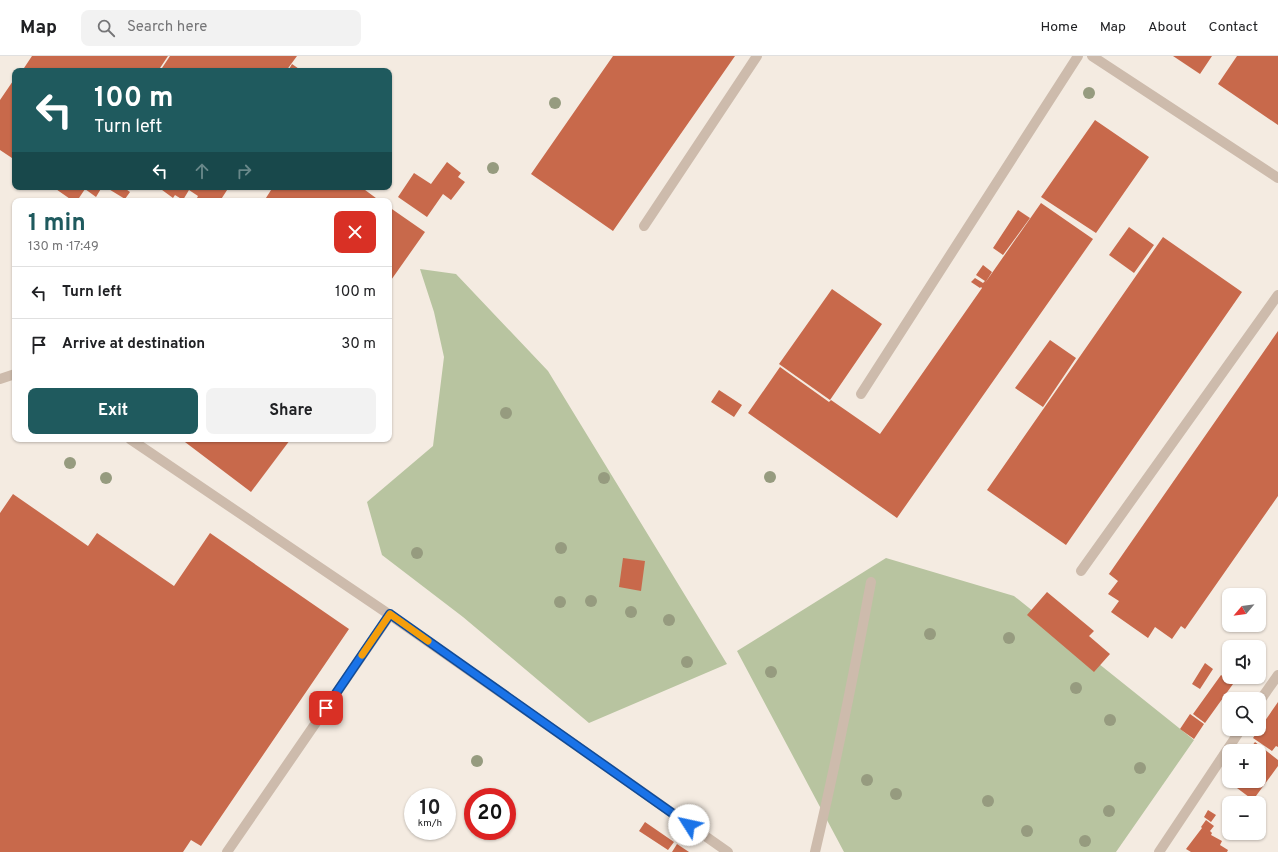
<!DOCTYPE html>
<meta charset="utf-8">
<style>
:root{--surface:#fff;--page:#f2f2f2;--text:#202124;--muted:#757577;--line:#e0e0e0;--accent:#1f5a5e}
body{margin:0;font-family:Overpass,sans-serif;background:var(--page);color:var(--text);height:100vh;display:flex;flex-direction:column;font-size:15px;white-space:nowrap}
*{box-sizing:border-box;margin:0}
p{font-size:13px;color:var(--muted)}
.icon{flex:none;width:22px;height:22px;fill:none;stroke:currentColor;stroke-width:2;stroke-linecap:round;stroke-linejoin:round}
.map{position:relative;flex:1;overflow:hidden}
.sheet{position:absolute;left:12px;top:142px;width:380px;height:244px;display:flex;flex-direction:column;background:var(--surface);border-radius:8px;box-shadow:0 1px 3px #0004}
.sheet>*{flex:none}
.hud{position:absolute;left:12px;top:12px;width:380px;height:122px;border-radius:8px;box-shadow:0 1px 3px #0004;background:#1f5a5e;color:#fff;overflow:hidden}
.needle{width:26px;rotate:241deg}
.fabs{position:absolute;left:1222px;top:532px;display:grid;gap:8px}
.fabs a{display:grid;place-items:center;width:44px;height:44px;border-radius:8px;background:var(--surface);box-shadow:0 1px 3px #0004;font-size:20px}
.speed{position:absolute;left:404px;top:732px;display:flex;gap:8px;font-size:20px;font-weight:700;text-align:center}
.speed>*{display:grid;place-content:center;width:52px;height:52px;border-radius:50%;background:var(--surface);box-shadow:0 1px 3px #0004;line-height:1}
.speed small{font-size:10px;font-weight:400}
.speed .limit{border:6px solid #d22;background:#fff;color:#111}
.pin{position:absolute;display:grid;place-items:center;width:34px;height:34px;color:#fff;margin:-17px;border-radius:8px;box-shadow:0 2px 6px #0006}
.me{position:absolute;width:44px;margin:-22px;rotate:305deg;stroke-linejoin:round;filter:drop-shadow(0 0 3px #0008)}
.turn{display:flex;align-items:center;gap:14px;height:84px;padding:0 16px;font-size:18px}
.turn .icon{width:52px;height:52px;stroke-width:2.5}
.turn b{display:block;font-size:28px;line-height:34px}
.lanes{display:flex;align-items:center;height:38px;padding:0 16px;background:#0003;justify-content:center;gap:20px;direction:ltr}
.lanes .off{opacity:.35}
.round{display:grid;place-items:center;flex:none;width:42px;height:42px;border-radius:8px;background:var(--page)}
.headline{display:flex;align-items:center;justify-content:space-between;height:68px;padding:0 16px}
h1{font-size:24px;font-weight:700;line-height:30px;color:var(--accent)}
.primary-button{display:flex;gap:8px;margin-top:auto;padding:8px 16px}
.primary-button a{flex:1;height:46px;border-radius:8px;background:var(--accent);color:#fff;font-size:16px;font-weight:700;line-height:46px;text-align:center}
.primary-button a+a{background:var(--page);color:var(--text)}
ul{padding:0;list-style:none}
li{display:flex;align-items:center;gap:12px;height:52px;padding:0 16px;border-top:1px solid var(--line)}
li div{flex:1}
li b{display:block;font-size:15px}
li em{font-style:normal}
header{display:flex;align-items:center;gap:24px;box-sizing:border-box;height:56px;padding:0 20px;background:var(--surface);border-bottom:1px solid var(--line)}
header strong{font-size:19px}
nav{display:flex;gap:22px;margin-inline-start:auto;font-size:14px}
.search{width:280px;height:36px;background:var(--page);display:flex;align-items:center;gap:10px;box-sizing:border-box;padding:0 14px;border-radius:8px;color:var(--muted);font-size:15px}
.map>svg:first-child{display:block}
.green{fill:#b8c4a0}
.building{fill:#c8694b}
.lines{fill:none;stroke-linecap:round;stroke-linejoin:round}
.minor{stroke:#cdbbac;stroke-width:10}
.tree{fill:#969b7f}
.route-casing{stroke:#114b97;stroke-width:10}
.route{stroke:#1a73e8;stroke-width:7}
.slow{stroke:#f59e0b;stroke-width:7}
</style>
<header>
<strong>Map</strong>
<div class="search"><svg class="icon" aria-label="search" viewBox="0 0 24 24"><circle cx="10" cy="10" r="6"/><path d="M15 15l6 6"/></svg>Search here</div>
<nav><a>Home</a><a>Map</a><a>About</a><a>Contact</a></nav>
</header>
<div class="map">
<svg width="1278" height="796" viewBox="0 0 1278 796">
<rect width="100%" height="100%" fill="#f4ebe1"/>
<!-- green -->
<path class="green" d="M420,213L456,218L548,315L727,608L589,667L463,561L382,499L367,446L433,390L444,301L434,256Z
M886,502L1014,540L1194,684L1116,796H844L737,595Z"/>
<!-- building -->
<path class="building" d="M32,0H168L158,15H22Z
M170,0H297L286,15H160Z
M613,0H735L613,175L531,118Z
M1173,0H1212L1200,18Z
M1237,0H1278V69L1218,28Z
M292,8L302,15H288Z
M15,22V104L0,94V44Z
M1095,64L1149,101L1096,177L1041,141Z
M447,106L461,117L458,121L465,126L451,144L443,138L427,161L398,141L414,117L431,128Z
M53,131H102L96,141L85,133L77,145H73Z
M108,131H123L130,136L125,143L107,132Z
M158,131H229L220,145H198L196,144L198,140L189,134L183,144L175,139L173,142Z
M273,131H361L380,145H264Z
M1041,147L1093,183L897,462L748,357L780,311L829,346L831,344L880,378L982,232L981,231L980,232L971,226L975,222L983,227L985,225L976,219L983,209L992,216L985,227Z
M389,151L425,176L389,227Z
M1018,154L1030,162L1003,199L993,192Z
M1129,171L1154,189L1134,217L1109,199Z
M1163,181L1242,236L1066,489L987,434Z
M832,233L882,268L830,344L779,308Z
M1278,275V440L1185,573L1181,570L1172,583L1155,571L1148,582L1111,556L1119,545L1108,538L1118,525L1109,518Z
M1050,284L1076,302L1043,351L1015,332Z
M719,334L742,349L734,361L711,346Z
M181,383H288L290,384L251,436Z
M13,438L88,490L97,477L174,530L210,477L349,573L201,790L191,784L183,796H0V457Z
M623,502L645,505L641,535L619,531Z
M1047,536L1094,575L1089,580L1110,598L1094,616L1027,559Z
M1259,542L1265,546L1259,554Z
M1205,607L1213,613L1200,633L1192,628Z
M1221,619L1233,628L1205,667L1193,658Z
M1278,646V691L1276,690L1272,695L1253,682Z
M1190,658L1204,668L1194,683L1180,673Z
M1255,686L1278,704V710L1253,744L1237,732L1242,725H1259V695H1248Z
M1208,754L1216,759L1211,766L1204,761Z
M1206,764L1214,770L1210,775L1212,777L1211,779L1222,785L1220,789L1228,794L1227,796H1191L1186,793L1202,772L1201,771Z
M645,766L674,786L668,794L639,775Z
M677,788L689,796H672Z"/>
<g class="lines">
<!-- minor -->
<path class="minor" d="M1092,0L1278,122
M644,170L757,0
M0,323L15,318
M861,338L1078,0
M130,383L390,559L728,796
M1081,515L1278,239
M1259,646L1278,619
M227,796L390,559
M815,796C836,707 854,617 871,526
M1159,796L1241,673"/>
</g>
<!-- trees -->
<g class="tree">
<circle cx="1089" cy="37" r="6"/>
<circle cx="555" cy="47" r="6"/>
<circle cx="493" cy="112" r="6"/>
<circle cx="506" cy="357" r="6"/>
<circle cx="70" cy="407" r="6"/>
<circle cx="770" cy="421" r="6"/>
<circle cx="106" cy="422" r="6"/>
<circle cx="604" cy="422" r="6"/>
<circle cx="561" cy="492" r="6"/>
<circle cx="417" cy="497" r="6"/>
<circle cx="591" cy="545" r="6"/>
<circle cx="560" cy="546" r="6"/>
<circle cx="631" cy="556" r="6"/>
<circle cx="669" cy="564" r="6"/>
<circle cx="930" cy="578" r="6"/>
<circle cx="1009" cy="582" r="6"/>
<circle cx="687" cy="606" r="6"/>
<circle cx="771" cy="616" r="6"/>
<circle cx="1076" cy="632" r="6"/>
<circle cx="1110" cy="664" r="6"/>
<circle cx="477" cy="705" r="6"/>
<circle cx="1140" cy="712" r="6"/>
<circle cx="867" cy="724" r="6"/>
<circle cx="896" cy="738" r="6"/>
<circle cx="988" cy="745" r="6"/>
<circle cx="1109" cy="755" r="6"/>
<circle cx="1027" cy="775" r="6"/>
<circle cx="1085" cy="785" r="6"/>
</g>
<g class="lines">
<!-- route casing -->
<g class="route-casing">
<path id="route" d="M326,652L390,558L689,769"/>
</g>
<!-- route -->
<use href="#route" class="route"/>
<!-- slow -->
<path class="slow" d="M362,599L390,558L428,585"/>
</g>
</svg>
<div class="fabs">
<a><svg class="needle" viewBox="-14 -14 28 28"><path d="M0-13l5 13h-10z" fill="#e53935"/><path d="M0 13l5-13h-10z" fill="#757577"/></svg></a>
<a><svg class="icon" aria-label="sound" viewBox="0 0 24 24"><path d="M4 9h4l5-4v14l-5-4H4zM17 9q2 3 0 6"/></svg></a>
<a><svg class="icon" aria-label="search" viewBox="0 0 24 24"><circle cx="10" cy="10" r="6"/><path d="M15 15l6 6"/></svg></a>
<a>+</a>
<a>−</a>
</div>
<div class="speed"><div>10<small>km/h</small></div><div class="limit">20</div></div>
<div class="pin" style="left:326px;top:652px;background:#d93025"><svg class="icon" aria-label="arrive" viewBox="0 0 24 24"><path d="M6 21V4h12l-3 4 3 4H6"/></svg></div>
<svg class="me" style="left:689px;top:769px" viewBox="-20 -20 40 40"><circle r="19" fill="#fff"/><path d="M0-13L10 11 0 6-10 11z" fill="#1a73e8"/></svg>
<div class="hud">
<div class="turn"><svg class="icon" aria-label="left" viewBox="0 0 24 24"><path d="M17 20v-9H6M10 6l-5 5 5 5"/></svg><div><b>100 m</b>Turn left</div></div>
<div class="lanes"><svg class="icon" aria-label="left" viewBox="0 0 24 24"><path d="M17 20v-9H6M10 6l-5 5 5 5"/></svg><svg class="icon off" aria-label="ahead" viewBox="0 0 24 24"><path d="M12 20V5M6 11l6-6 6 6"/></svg><svg class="icon off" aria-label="right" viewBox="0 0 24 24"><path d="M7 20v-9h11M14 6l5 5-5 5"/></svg></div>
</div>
<section class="sheet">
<div class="headline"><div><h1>1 min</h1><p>130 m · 17:49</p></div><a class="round" style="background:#d93025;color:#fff"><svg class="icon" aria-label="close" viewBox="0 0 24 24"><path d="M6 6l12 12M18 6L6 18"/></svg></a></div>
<ul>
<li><svg class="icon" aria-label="left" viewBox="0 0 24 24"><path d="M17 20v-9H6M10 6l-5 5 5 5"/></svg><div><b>Turn left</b></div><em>100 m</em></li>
<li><svg class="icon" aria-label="arrive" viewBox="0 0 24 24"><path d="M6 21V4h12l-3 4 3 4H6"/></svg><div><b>Arrive at destination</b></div><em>30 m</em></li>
</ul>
<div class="primary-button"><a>Exit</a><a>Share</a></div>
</section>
</div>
